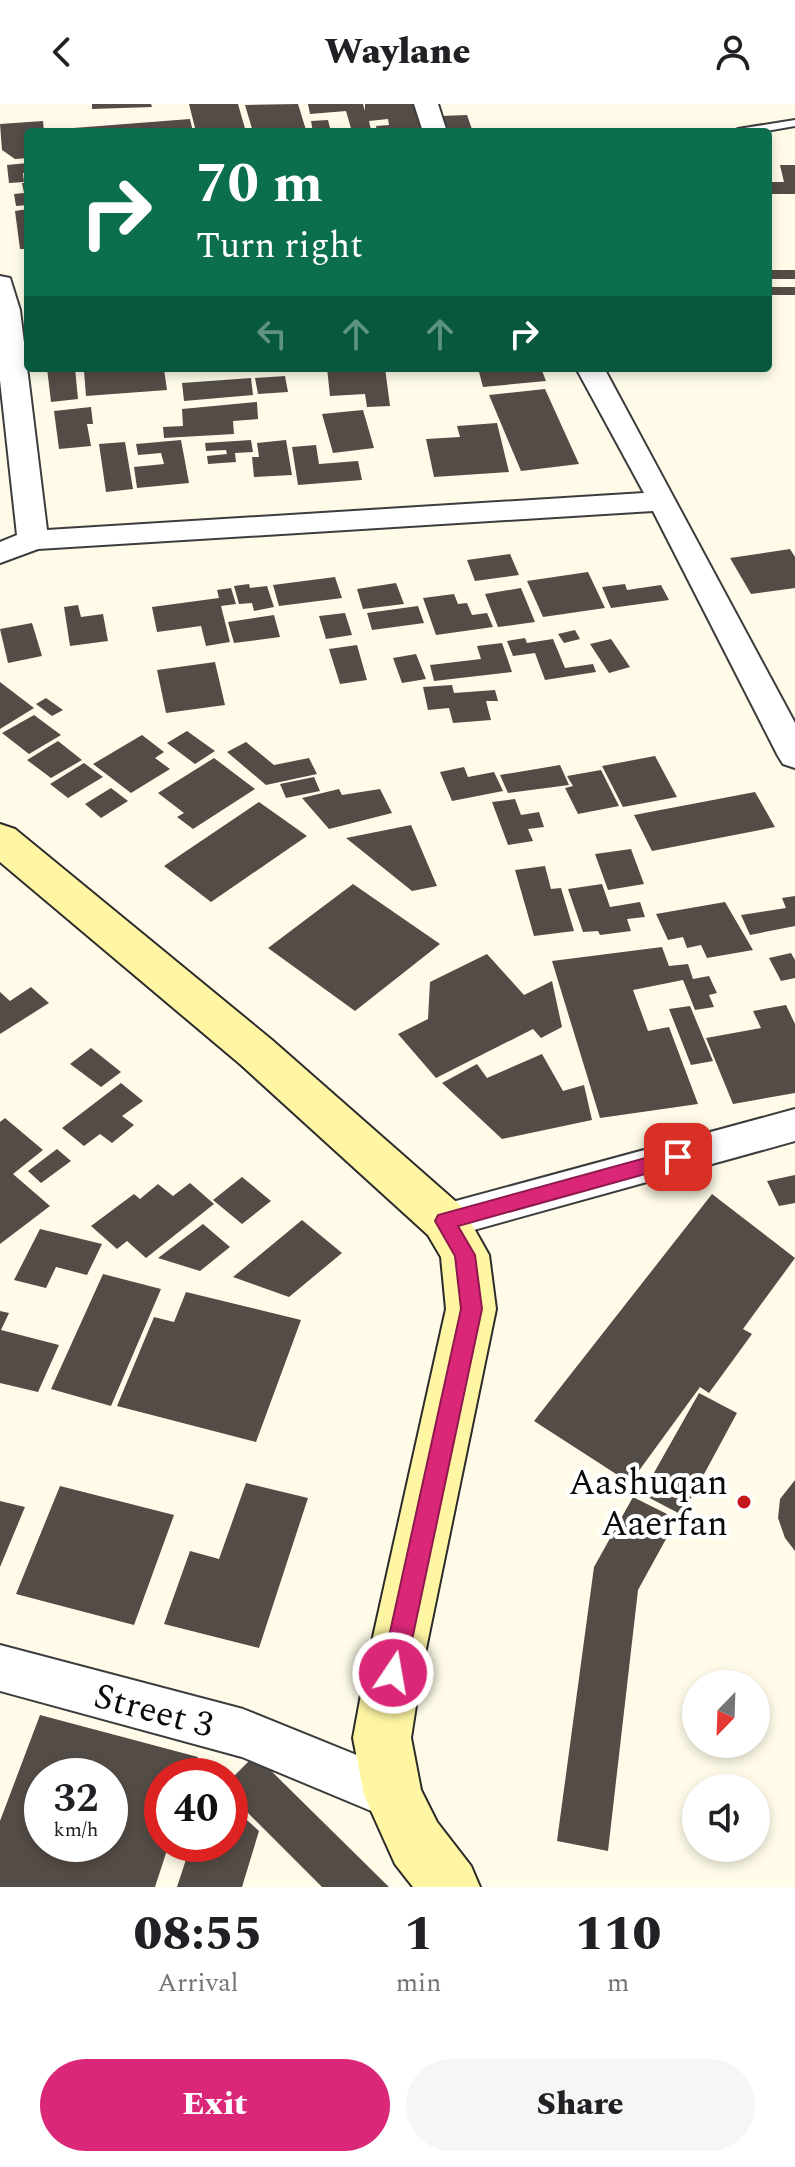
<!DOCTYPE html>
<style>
:root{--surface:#fff;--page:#f6f6f6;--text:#202124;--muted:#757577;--accent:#db2777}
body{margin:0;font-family:Spectral,serif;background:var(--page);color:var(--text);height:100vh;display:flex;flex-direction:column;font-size:30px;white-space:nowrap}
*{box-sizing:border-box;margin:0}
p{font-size:26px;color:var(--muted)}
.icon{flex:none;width:44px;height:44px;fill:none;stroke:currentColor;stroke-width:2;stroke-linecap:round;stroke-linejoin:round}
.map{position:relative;height:1783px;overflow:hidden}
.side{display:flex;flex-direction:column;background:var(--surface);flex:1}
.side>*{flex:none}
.hud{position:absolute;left:24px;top:24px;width:748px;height:244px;border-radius:8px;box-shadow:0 4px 12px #0003;background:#0b6e4f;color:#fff;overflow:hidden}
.needle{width:52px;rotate:203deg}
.fabs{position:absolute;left:682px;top:1566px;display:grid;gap:16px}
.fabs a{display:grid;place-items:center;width:88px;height:88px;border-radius:50%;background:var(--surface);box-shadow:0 4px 12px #0003;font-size:40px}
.speed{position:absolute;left:24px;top:1654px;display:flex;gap:16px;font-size:40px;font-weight:700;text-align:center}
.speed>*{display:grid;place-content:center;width:104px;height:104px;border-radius:50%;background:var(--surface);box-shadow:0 4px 12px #0003;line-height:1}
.speed small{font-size:20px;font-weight:400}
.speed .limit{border:12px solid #d22;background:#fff;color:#111}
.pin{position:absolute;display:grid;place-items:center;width:68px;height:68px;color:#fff;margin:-34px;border-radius:16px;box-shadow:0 4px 12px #0006}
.me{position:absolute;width:88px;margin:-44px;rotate:12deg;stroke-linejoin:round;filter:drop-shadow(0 0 6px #0008)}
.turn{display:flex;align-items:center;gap:28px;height:168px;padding:0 40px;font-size:36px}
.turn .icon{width:104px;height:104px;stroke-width:2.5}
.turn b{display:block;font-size:56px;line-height:68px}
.lanes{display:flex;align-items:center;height:76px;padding:0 40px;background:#0003;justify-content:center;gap:40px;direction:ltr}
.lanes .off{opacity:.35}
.eta{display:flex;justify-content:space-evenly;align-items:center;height:136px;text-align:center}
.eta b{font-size:48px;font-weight:800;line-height:56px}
.cta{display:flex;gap:16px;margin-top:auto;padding:16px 40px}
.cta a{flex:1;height:92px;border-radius:48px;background:var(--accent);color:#fff;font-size:32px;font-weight:800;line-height:92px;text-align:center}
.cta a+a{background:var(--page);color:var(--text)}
header{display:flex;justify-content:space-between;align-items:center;height:104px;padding:0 40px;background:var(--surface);font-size:36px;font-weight:800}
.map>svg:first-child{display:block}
.building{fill:#544c46;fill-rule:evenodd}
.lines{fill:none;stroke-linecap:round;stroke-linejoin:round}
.lane-casing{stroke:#3d3d3d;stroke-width:4}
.street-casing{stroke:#3d3d3d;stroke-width:4}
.secondary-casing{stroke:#2c2c2c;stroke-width:4}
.lane{fill:#fff;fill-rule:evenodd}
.street{fill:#fff;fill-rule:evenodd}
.secondary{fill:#fff6a3;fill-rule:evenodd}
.route{fill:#db2777;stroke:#8e194d;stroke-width:2}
.poi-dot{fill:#c6171d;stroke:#fff;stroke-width:3}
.labels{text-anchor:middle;stroke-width:8;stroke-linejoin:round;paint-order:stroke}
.near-poi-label{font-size:36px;fill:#0a0a0a;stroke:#fff;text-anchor:end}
.near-street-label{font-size:36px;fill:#0a0a0a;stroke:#fff}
</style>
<header><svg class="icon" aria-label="back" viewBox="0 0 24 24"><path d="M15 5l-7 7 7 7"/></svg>Waylane<svg class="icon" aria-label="person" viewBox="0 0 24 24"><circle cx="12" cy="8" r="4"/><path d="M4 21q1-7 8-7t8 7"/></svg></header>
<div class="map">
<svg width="795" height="1783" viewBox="0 0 795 1783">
<rect width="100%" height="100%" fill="#fffbe8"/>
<!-- building -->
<path class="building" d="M92,0H151L152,3L92,5Z
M189,0H238L246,28H196Z
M298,0L306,26L253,28L245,1Z
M308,0H363L365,7V0H417L424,24L377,27L376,22L389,21L388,15L369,17L371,26L352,28L346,7L310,10Z
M467,11L473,28H446L441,12Z
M190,15L193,28H48V26Z
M328,16L331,28H313L311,17Z
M43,17L44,28H28V54L15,55L2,46L0,20Z
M28,59V69H23L24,78L9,79L7,61Z
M780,61H795V90H768V78H784Z
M22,79H28V101L16,102L14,90L24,89Z
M28,105V145H20L15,107Z
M768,166H795V175H768Z
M768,183H795V191H768Z
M47,264H75L78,295L51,298Z
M109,264H130V268L164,265L167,286L86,292L84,267Z
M327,264H385L390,302L367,303L365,290L330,292Z
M541,264L546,277L483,283L479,268Z
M285,272L288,288L258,290L255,274Z
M251,274L253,291L184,297L182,279Z
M545,285L579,360L521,367L489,291Z
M257,298L258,315L233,317L234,330L164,334L163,323L183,322L182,305Z
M91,303L93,320H87L91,342L59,345L54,307Z
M363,306L374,344L333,349L322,310Z
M497,319L509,368L434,373L426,335L460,333L457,322Z
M181,336L189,379L137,384L134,363L164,360L161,349L138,351L136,340Z
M251,336L253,348L235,349L236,358L208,360L207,352L227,350L226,346L206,347L205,339Z
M286,336L292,371L254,373L252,353H259L257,339Z
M125,338L133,385L106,388L99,340Z
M316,341L319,360L358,357L362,376L298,381L292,343Z
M790,445L795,453V484L751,490L730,454Z
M510,450L519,471L475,477L467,456Z
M588,468L605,504L543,513L527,477Z
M335,473L342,494L279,502L273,481Z
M396,479L404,500L363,505L357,485Z
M249,480L250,484L267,482L274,503L254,507L252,499L239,500L234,482Z
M625,480L627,486L661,481L669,496L611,504L602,483Z
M231,484L236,500L221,502L230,538L206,542L201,522L157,528L152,503L219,494L217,486Z
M521,484L535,518L498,523L485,490Z
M454,490L458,500L467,499L472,511L487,509L493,523L436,531L423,494Z
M78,501L81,513L103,510L108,537L70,542L64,503Z
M418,502L424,519L372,526L367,509Z
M345,509L352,531L326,535L319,512Z
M274,511L280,533L234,539L228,518Z
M32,519L42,552L8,559L0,525Z
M575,526L580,535L564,539L558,530Z
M525,534L527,539L553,535L565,564L593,560L596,568L545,576L535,549L513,552L507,537Z
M611,535L630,563L609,569L590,540Z
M502,539L512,568L434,577L430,561L481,555L477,542Z
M357,541L367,576L340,580L329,545Z
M416,550L426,575L402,579L393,554Z
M215,558L225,601L166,609L157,566Z
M0,578L34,604L0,625Z
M452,581L454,589L495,586L498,597H486L491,616L453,619L449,604L428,606L423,583Z
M46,594L63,606L52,612L36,600Z
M34,611L61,631L29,650L2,629Z
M187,627L215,647L195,660L167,639Z
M142,631L164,648L155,654L170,665L131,689L93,660Z
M58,637L82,656L51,674L27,656Z
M246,638L274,661L309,654L317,670L266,681L227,648Z
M655,652L677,693L623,703L602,662Z
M214,654L255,685L193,725L177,713L184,709L158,689Z
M84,659L103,673L68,694L50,680Z
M560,661L569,681L508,689L500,671Z
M464,663L468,673L494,668L503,687L452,697L440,668Z
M601,666L619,702L578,710L565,684L573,682L567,672Z
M314,673L320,687L286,694L280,680Z
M111,684L128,697L101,714L85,700Z
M339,685L342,691L380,685L392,709L329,725L302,694Z
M755,688L775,723L652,747L634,711Z
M515,695L521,711L539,708L544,723L528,725L533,737L508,741L492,698Z
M259,698L307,732L211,798L164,762Z
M411,721L437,782L412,787L346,734Z
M631,745L644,780L608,786L595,750Z
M545,762L551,785L561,784L574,827L534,832L515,766Z
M353,780L440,840L355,907L268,844Z
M602,780L610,803L640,798L645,813L627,815L631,827L600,831L598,827L583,828L568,785Z
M795,792V822L750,831L741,811L786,804L782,794Z
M725,798L753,846L707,854L701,841L687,844L683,833L668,836L656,810Z
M662,843L669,862L688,860L693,875L709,872L717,889L709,891L714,903L695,906L683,876L633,886L648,927L669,923L698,1000L600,1014L552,857Z
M791,849L795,856V874L781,877L769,854Z
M487,850L524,891L552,877L562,923L541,934L533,925L436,974L398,930L428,915L430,878Z
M31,883L49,899L0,930V888L10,897Z
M786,901L795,920V989L733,1000L706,934L761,924L753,907Z
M690,902L713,957L691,961L669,905Z
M91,944L121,968L101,983L70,960Z
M542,950L563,987L584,981L592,1016L502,1035L442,979L477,960L487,974Z
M121,979L143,997L122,1012L134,1021L112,1039L100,1030L84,1042L62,1024Z
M5,1014L43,1046L13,1070L50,1102L0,1140V1018Z
M57,1045L71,1057L41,1079L28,1067Z
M795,1071V1099L779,1102L767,1077Z
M242,1073L271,1097L242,1120L213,1096Z
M190,1079L214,1100L146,1154L127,1137L117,1145L91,1122L134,1090L140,1095L158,1080L173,1092Z
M712,1090L795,1154L743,1225L752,1230L709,1289L700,1283L630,1379L534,1317Z
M302,1116L342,1149L289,1193L233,1173Z
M203,1120L230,1143L200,1167L158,1154Z
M40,1125L102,1140L87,1171L56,1163L46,1184L14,1176Z
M103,1170L161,1185L111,1302L51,1285Z
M186,1188L301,1216L256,1338L117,1302L154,1213L174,1218Z
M0,1207L9,1209L1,1226L59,1241L38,1288L0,1279Z
M699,1289L737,1309L682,1411L642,1390Z
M795,1376V1447L785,1434L778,1414L780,1395Z
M246,1379L308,1394L259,1544L164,1520L190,1447L219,1455Z
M60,1382L174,1411L134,1521L16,1490Z
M633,1393L677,1415L638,1486L608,1747L557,1737L594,1463Z
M0,1397L25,1403L0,1463Z
M40,1611L198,1653L192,1672H162V1740H169L155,1783H0V1717ZM42,1672H110V1740H42Z
M255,1651L389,1783H322L230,1691V1676Z
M230,1701L259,1727L242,1783H177L191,1740H230Z"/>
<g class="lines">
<!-- lane casing -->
<g class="lane-casing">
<path id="lane" d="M795,16V22L760,28H732L738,25Z"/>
</g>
<!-- street casing -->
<g class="street-casing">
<path id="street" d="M414,0H438L447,28H423Z
M0,172L10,174L20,206L47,426L644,389L576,264H604L795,619V664L783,660L778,652L653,407L38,445L0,459V438L17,431L0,276Z
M795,1005V1037L445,1134L430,1129L424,1117L430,1105L445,1100Z
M0,1541L243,1605L411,1673L418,1691L411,1709L393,1716L242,1653L0,1587Z"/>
</g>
<!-- secondary casing -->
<g class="secondary-casing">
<path id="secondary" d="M0,720L15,725L272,936L462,1103L489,1151L496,1205L421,1569L411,1634L421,1686L437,1718L471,1762L480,1783H413L395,1760L364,1691L353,1634L365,1569L446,1205L441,1153L428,1131L240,960L0,758Z"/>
</g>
<!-- lane -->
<use href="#lane" class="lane"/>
<!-- street -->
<use href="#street" class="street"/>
<!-- secondary -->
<use href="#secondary" class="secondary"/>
</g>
<!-- route -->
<path class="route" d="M678,1045L685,1048L688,1053L685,1059L458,1122L475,1151L482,1205L405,1569L401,1577L393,1580L385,1577L381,1569L461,1205L455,1152L435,1117L438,1111Z"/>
<!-- markers -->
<circle class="poi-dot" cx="744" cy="1398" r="8"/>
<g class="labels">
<!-- near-poi labels -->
<g class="near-poi-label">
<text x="728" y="1390">Aashuqan<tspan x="728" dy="41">Aaerfan</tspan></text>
</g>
<!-- near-street labels -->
<g class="near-street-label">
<text transform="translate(154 1605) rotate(15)" y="13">Street 3</text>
</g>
</g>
</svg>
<div class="fabs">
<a><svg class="needle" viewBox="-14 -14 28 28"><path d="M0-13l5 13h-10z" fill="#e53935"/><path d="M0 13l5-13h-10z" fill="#757577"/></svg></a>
<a><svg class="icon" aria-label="sound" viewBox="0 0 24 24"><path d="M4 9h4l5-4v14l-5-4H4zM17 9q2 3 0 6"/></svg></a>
</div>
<div class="speed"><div>32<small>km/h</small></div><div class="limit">40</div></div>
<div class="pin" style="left:678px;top:1053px;background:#d93025"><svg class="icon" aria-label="arrive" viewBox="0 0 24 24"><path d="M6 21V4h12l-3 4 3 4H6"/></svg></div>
<svg class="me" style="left:393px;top:1569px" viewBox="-20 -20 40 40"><circle r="17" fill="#db2777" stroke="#fff" stroke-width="3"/><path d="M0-11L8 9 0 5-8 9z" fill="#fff"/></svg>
<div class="hud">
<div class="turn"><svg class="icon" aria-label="right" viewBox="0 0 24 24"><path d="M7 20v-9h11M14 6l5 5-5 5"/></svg><div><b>70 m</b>Turn right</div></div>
<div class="lanes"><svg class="icon off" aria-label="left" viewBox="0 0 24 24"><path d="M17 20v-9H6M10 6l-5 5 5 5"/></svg><svg class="icon off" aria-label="ahead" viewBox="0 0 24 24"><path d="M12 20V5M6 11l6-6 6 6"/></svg><svg class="icon off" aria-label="ahead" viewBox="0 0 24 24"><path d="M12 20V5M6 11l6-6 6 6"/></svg><svg class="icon" aria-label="right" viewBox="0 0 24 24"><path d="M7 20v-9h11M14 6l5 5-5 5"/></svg></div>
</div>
</div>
<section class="side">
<div class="eta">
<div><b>08:55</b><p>Arrival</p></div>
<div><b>1</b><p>min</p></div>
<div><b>110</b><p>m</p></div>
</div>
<div class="cta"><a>Exit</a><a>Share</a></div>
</section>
